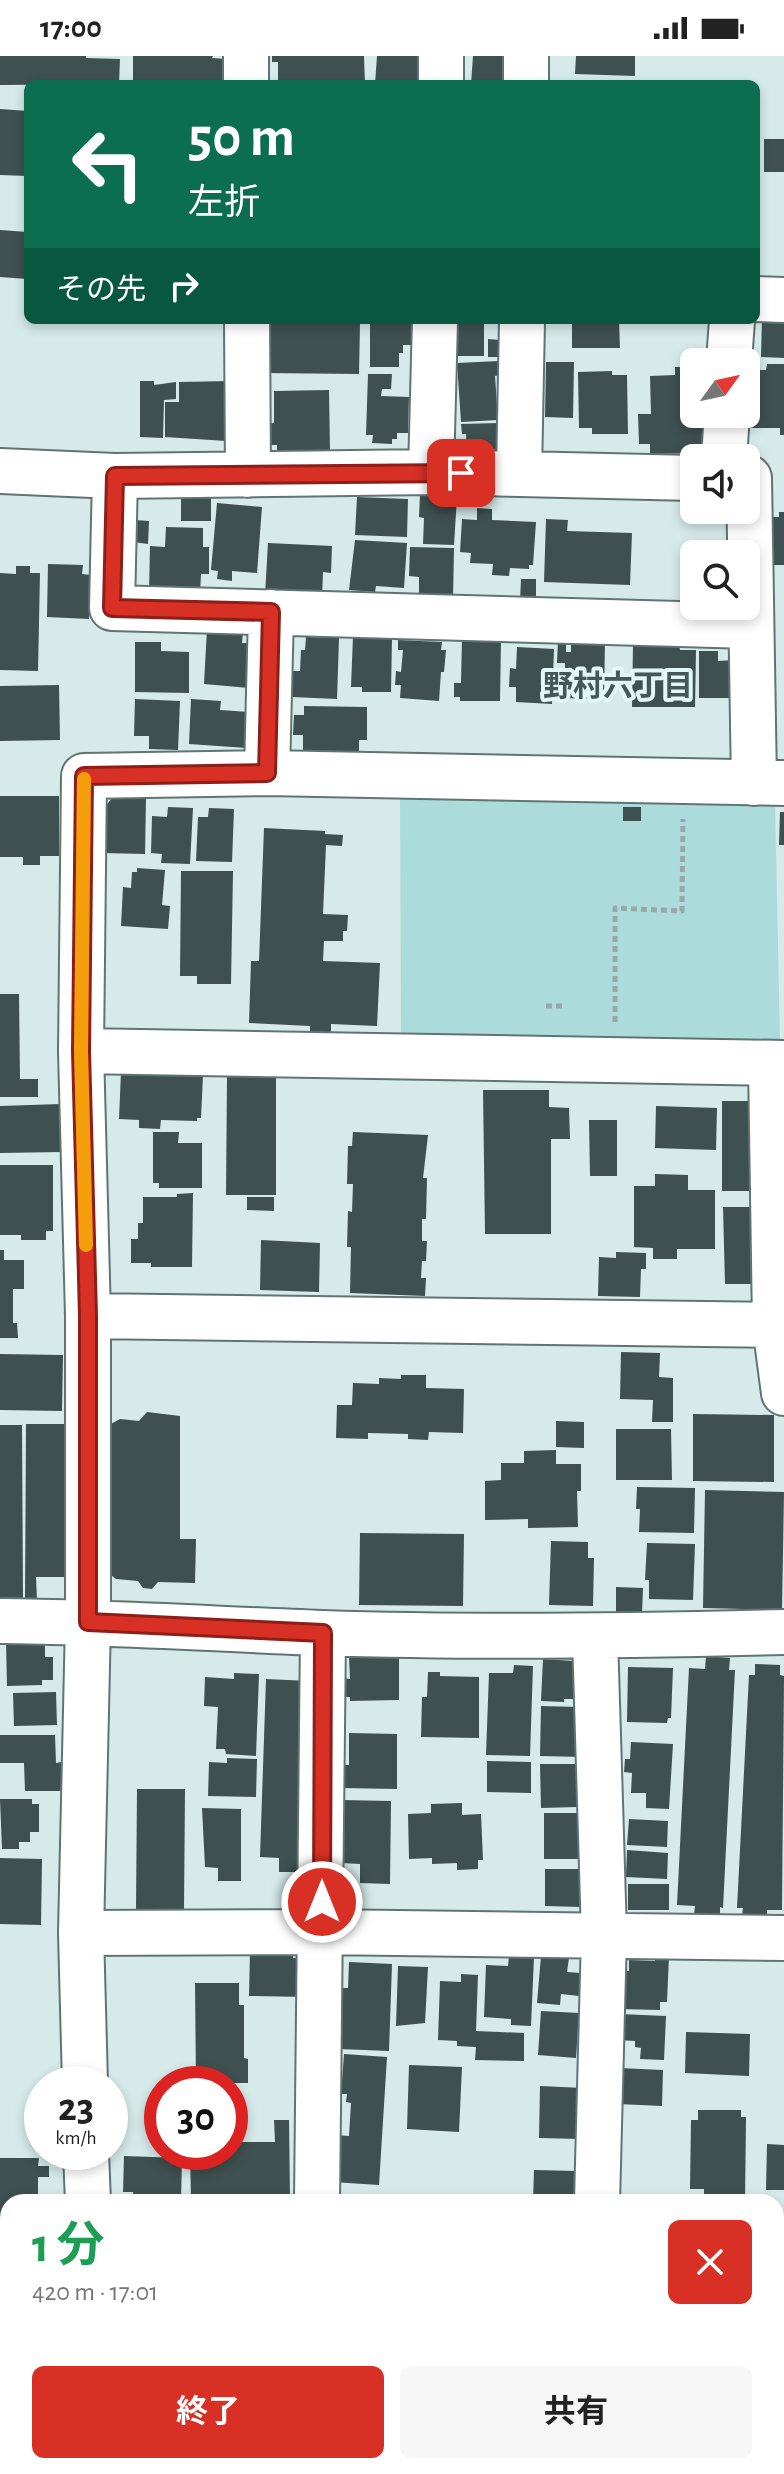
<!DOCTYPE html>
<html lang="ja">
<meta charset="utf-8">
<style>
:root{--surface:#fff;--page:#f6f6f6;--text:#222;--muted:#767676;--accent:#d93025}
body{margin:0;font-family:"Alegreya Sans","Noto Sans JP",sans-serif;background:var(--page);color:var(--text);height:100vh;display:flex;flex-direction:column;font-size:30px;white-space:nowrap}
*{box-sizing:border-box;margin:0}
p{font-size:26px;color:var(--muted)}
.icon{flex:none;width:44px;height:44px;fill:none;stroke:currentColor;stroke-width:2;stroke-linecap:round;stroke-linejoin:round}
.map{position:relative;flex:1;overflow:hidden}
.drawer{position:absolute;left:0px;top:2138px;width:784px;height:280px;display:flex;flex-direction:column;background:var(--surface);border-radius:24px 24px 0 0;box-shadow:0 4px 12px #0003}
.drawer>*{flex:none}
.top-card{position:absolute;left:24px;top:24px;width:736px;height:244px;border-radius:12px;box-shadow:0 4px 12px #0003;background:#0b6e4f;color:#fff;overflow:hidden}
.needle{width:52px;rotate:57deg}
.fabs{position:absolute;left:680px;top:292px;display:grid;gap:16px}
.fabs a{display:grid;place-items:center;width:80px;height:80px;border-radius:12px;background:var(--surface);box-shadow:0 4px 12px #0003;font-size:40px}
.speed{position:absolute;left:24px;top:2010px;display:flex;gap:16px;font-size:40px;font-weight:700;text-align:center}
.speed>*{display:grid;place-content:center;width:104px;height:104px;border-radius:50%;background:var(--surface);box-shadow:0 4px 12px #0003;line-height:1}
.speed small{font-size:20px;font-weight:400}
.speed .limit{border:12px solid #d22;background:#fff;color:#111}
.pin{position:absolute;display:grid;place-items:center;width:68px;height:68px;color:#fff;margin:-34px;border-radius:16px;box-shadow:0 4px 12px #0006}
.me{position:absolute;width:88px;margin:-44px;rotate:0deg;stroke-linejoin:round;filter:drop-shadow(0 0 6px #0008)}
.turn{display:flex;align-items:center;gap:28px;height:168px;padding:0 32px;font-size:36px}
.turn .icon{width:104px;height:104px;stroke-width:2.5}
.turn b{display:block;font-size:56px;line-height:68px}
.then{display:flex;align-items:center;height:76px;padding:0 32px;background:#0003;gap:16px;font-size:30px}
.round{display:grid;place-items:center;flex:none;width:84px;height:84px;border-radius:12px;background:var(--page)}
.summary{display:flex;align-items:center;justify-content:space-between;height:136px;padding:0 32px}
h1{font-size:48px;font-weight:700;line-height:60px;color:#1e9e55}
.action{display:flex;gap:16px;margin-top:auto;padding:16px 32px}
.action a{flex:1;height:92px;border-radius:12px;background:var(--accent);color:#fff;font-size:32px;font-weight:700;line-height:92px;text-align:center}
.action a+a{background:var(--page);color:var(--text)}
.status{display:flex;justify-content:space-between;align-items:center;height:56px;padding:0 40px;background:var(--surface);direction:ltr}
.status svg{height:22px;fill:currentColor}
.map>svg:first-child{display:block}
.green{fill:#abdcdb}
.building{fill:#3e504f}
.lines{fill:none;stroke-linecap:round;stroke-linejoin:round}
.minor-casing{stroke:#617474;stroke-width:48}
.path{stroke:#98a8a8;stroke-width:5;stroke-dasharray:6 4;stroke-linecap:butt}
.minor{stroke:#fff;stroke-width:44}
.route-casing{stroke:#8d1f18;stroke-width:20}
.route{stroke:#d93025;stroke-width:14}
.slow{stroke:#f59e0b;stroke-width:14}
.labels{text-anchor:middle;stroke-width:8;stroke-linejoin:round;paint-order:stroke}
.neighbourhood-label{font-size:30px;font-weight:bold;fill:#455857;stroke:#e2f7f7}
</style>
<div class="status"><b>17:00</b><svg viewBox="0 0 49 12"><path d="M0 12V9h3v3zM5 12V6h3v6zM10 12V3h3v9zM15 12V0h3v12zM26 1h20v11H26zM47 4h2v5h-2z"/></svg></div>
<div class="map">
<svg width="784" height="2418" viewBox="0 0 784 2418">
<rect width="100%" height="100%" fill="#d5eae9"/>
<!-- green -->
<path class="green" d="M400,743L775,748L780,986L401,982Z"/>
<!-- building -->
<path class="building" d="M0,0H86V2L120,3L119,28L0,29Z
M133,0H213L212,2L226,3L225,28H133Z
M272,0H364L365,28L278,27V6H272Z
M377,0H422L420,28H375Z
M473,0H505L503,28H471Z
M576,0H635V20L575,18Z
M565,24L623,25V28H564Z
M0,53L28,55V120L0,119Z
M764,83H784V116H764Z
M0,174L28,176L27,223L0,221Z
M762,259L784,260V302L761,301Z
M370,264H413L414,289H403V297H399V311H370Z
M577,264H619L620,292H572V268L577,267Z
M648,264H682V268L648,267Z
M263,267L360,268L359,318L263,317Z
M456,267L484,268V300H455Z
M488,283L500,284L499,301H488Z
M499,305L500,319L495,320L498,364L461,366L457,307Z
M546,306H574L573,362L545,361Z
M767,308H784V379H780V372H749L748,314H766Z
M675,311H694V358H710L707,397L650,398V388H639L638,358H651L650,320L675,319Z
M612,315V319H627L628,378H592V372H579L578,316Z
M368,318H392L391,333H382L381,340L409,341L408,377H397V383H392V388L372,387L373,379H366Z
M140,325H154V329L176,326V343L164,344L163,382L140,381Z
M231,325L226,385L165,381V346H179V326Z
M329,334L330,397L277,398V389H263L262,368L274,367V335Z
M499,367L500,394L467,396L466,378H462L461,368Z
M181,438L211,439V465H181Z
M420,439L457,441L454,489L423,488L424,462L419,461Z
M357,441L408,443L407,481L355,479Z
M217,447L262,451L257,517L232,515V525L217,523L218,515L211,514Z
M477,452L492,453V464L536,466L533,509H529V513L510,512L509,520L492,519L493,508L470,507L471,497L460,496L462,463L477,464Z
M779,456H784V509H772V461H779Z
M546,463L568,464L567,475L632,477L630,529L544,526Z
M135,464L149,465L148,488L133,486Z
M166,471L203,472V491H209V518H201L200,539L149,537L150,490L165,491Z
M355,484L407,487L404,532L376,530L375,536L349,534Z
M268,487L332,490L331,517L323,516L322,542L265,539Z
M410,491L454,492L453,544L419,543V521L409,520Z
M48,508L83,509L82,518L91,519L89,563L47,561Z
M16,510H30V517H40L38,615L0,614V517L16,518Z
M521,523H536V545H520Z
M207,573L243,576L242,587H252L249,632L204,628Z
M353,580L392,581L391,636H362V631H351Z
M306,581L339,582L337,643L292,641L293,615H300L301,594H305Z
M462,582L501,583L500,645H460V641H454V627H461Z
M398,584L442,586L441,594H446L444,616H441L439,645L400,642L401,629H395L396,615L401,616L403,594H398Z
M558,584H566V596H571V584H605L604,643L557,642L558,623H565V607H557Z
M135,586H161V595L189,596V637L135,636Z
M633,588L679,589L680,594H696L695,651H632Z
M517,591L554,593L552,648L516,646V631H509L510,612L516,613Z
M699,595H718V605L734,604L733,642H699Z
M59,629L60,684L0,685V630Z
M135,643L180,645L178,694L149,693V680H134Z
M191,643L221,645L220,654L249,656L247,692L189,688Z
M304,650L367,651V684H359V702L303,701V679H293L294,659H304Z
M0,740H59V800H40V809H23V801H0Z
M114,740L146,741L145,798L101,797L102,754Z
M168,751L193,752L190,808L161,807L162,798L151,797L152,760L167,761Z
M623,751H641V765H623Z
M209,752L234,753L232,806L196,805L198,761H208Z
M780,756H784V789H779Z
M264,772L325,775V778L343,779L342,790L326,789L323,858L348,859L347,875H343V885H324L323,905L380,907L377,970L331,968V981L310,980V970L249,967L251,905H259Z
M137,812L165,814L162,849L170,850L168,873L121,870L123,831L131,832L132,816H137Z
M181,815H233L231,928H197V920H180Z
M0,938H19L20,1023H38V1041H0Z
M121,1016L203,1019L201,1062H197V1065L161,1064L160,1073L139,1072V1064L119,1063Z
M227,1021H276V1139H226Z
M483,1034H549V1051L569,1052L570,1083H551V1178H485Z
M722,1045H756L757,1135H722Z
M61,1048L62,1096L0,1097V1050Z
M656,1050L717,1052L716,1094L655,1092Z
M589,1064H617V1120H590Z
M153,1076H179L178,1087H202V1132H159V1127H153Z
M353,1076L428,1079L423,1122H427L426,1163H422V1185H427L426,1205H422L421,1222H426L425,1240L350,1237L351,1191H347L348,1155L352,1156L353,1128H347L348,1090H352Z
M0,1109H53V1175H46V1184H21V1179H0Z
M655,1118L688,1119V1134H715V1193H677V1203H653V1192L634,1191V1130H655Z
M193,1137L192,1211H151V1207H131V1183H138V1167H143V1141H177V1138Z
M247,1141H274V1155L247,1154Z
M723,1151H760L761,1228H725Z
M261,1184L320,1187L319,1236L260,1234Z
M0,1194H4V1204H24V1233H13V1267H17L18,1282H0Z
M616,1196L646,1197V1213H641L640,1241L598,1240L599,1201L616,1202Z
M621,1296L660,1297L659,1321L673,1322V1366H652L653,1344L620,1343Z
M0,1298L63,1299L62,1355L0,1354Z
M401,1319H426V1332L464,1333L463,1377L429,1376L428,1384L408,1383V1378L368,1377V1383L336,1382L337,1349H352L353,1327L379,1328V1322L401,1323Z
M147,1356L180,1360V1483H196L195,1527L158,1526L152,1533L143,1532L138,1525L116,1523L108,1517L107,1511L111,1491L106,1481L112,1458L106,1448L112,1428L106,1419L112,1395L106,1385L109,1369L120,1363L139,1365Z
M693,1358L774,1359V1426L693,1425Z
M556,1365L584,1366V1392L556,1391Z
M26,1368H65L64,1521H36L37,1545H25Z
M0,1369H22L23,1543L0,1544Z
M616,1373H671L672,1424H616Z
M556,1394V1408H581V1435H577L578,1471L528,1472V1463L485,1464V1425L501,1424V1407H524V1395Z
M637,1431L695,1432L694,1477L639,1476L640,1453H636Z
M705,1434L784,1436L782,1554L703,1552Z
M360,1477L464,1478L463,1550L359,1549Z
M551,1485L588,1486V1502H594L593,1550L549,1549Z
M647,1487L695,1488L693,1544L649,1543V1524H645Z
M616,1531L643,1532L642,1557L616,1556Z
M45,1584V1601H53V1624H42V1629L7,1630L6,1585Z
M399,1590V1644L350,1645V1641H342V1622L350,1623L349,1600Z
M706,1600L730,1602L729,1614H735L723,1852L720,1851V1860L694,1859L695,1850L677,1849L689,1612L705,1613Z
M543,1603L574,1605L578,1643H564V1646L541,1645Z
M755,1608L780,1609V1619L784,1620L782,1854H767V1862L742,1860L743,1852H737L749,1619H755Z
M514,1609L533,1610L530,1700L486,1699L489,1617H513Z
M628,1611L673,1612L671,1662H668L667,1667L627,1666Z
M428,1616H440V1620L479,1621V1682L421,1681L422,1641H427Z
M234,1617L259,1618L256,1700L226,1698L225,1693H216L218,1651L204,1650L205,1621L234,1623Z
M266,1623L309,1625L303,1816H279V1802L260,1801Z
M56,1636L57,1669L14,1670L13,1637Z
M541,1650L579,1651L584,1701L540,1700Z
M349,1677L397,1678V1733L342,1732V1709H349Z
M0,1679H55L56,1707L61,1706V1735H25L24,1707H0Z
M631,1686L673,1688L669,1753L646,1752V1737H631L632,1717L624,1716L625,1703H630Z
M227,1702L257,1703L256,1741L208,1740L209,1706L227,1707Z
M487,1705L531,1706V1737L487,1736Z
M540,1708H577V1729H581L582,1741L577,1742V1751L541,1752Z
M137,1733H185L184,1853H136Z
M0,1743H32V1748H39V1776H30V1786H19V1793H2Z
M342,1744L391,1745L390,1828L360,1827V1808L341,1807Z
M462,1747V1759L481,1758L483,1804H478V1813L457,1814V1807L432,1808V1802L409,1803L408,1758L431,1757V1748Z
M202,1752L241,1753V1825H218V1812L205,1811Z
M544,1757H584V1775L578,1774V1784H583V1803H544Z
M629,1763L668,1765L667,1791L627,1789Z
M627,1794L668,1797L667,1823L626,1821Z
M0,1802L42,1803L41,1869L0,1868Z
M545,1813H582V1851L545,1850Z
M628,1828H669V1854H628Z
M250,1894L293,1895V1902H301L307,1941L249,1940Z
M655,1899L669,1900L667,1946H660V1954L619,1953L620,1914L629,1915V1904L655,1905Z
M509,1900L534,1901L531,1970L511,1969V1963L484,1961L486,1909L508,1910Z
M541,1900L569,1902L567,1916L581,1917L579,1940L561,1938L560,1949L537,1947Z
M349,1906L392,1908L389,1995L339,1993L341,1932H348Z
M398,1910L428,1911L425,1967L396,1970Z
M461,1918L478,1919L476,1975L524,1977V2005L475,2004L476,1991L457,1990V1985L438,1984L440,1925L461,1926Z
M195,1927H239V1949H244V2002L248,2003V2027H196Z
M541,1955L579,1957L576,2002L538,1999Z
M619,1958L666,1960L664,2004L640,2003L641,1992L635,1991V1985L618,1984Z
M686,1976L750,1978L749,2020L685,2017Z
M344,1998L387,2001L379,2129L332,2126L335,2079L349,2080L351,2047L346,2046L347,2038H341Z
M409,2009L462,2011L459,2076L407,2073Z
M619,2012L663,2014L662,2050L618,2048Z
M540,2030L583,2032L581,2083L539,2082Z
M698,2054H741V2061H746L745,2146H704V2133H690L691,2064H698Z
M274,2064H289L290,2142L191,2143L190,2096H230V2086H275Z
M767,2088L784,2089V2134H766Z
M124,2100L182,2102L181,2146H133V2136H123Z
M0,2102H39L38,2110H49V2121H38V2146H8V2211H0Z
M534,2114L576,2115L575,2146H533Z
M4,2224H8V2304L0,2296V2237H4Z
M776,2282H780L779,2302H776Z
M92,2410H184V2418H93Z
M244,2410H350V2418H244Z
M361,2410H412V2418H361Z
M489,2410L537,2412V2418H489Z
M596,2410H653V2418H596Z
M699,2412L780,2413V2418H699Z"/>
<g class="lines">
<!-- minor casing -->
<g class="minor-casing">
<path id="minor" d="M246,0V28
M441,28V0
M526,28V0
M756,243L784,244
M247,264L248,419
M729,306L732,264
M724,402L727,358
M0,415L115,420L431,416L694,422
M431,416L435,264
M519,418L522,264
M115,420L112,552L751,570
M749,422L754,727
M267,717L271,556
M81,995L784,1007
M771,1007L775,1269L784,1337
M88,1260L784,1269
M0,1565C108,1566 215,1573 322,1577C476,1582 630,1580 784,1576
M595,1580L604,1879L597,2146
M81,1877L322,1876L784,1882
M85,2028L81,1877L88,1566V1260L81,995L84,720L267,717L784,727
M86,2096L88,2146
M317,2146L323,1577
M776,2195H784
M208,2410V2418
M459,2418V2410
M668,2418V2410"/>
</g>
<!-- path -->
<path class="path" d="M546,950H562
M615,966V852L682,855L683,763"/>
<!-- minor -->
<use href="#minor" class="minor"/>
</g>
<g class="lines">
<!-- route casing -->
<g class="route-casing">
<path id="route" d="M322,1846L323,1577L88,1566V1260L81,995L84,720L267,717L271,556L112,552L115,420L461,417"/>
</g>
<!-- route -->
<use href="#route" class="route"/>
<!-- slow -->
<path class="slow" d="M84,723L81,995L86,1189"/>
</g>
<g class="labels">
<!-- neighbourhood labels -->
<g class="neighbourhood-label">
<text x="618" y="640">野村六丁目</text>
</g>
</g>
</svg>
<div class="fabs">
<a><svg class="needle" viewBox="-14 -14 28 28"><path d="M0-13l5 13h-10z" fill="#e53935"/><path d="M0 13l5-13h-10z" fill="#767676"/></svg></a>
<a><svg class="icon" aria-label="sound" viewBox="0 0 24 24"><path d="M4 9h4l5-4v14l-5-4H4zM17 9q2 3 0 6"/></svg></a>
<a><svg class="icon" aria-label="search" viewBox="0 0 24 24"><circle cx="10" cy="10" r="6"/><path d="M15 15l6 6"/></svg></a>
</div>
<div class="speed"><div>23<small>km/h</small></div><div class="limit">30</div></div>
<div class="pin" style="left:461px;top:417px;background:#d93025"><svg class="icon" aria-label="arrive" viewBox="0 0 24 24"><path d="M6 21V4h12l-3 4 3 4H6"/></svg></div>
<svg class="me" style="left:322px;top:1846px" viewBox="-20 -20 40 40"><circle r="17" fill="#d93025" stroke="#fff" stroke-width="3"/><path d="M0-11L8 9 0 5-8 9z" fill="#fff"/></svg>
<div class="top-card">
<div class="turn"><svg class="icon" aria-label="left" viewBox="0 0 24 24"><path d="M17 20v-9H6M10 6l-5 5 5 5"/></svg><div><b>50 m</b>左折</div></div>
<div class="then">その先<svg class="icon" aria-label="right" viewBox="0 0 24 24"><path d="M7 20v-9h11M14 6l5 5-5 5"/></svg></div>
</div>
<section class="drawer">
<div class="summary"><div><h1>1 分</h1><p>420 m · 17:01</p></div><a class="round" style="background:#d93025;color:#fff"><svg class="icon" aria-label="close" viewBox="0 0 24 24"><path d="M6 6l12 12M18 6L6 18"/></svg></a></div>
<div class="action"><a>終了</a><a>共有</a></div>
</section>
</div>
